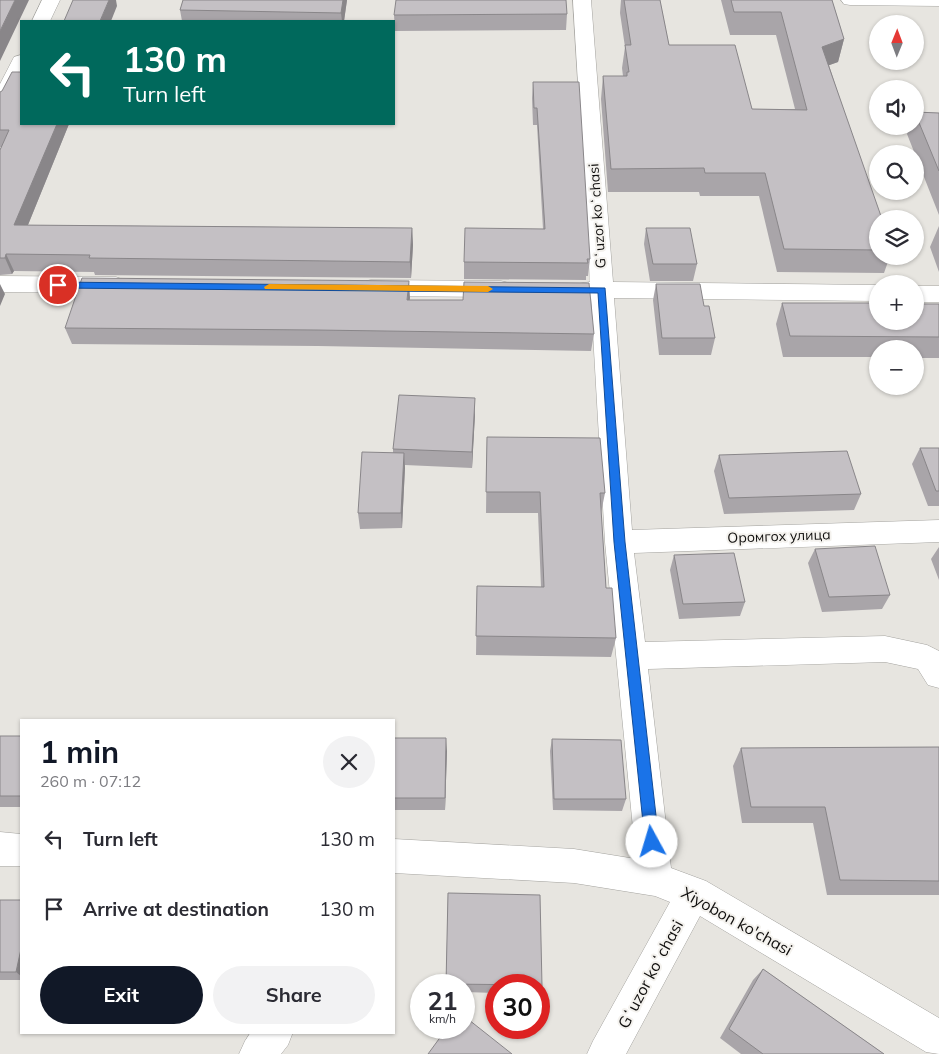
<!DOCTYPE html>
<meta charset="utf-8">
<style>
:root{--surface:#fff;--page:#f2f2f3;--text:#2b2b33;--muted:#7c7c81;--accent:#111827}
body{margin:0;font-family:Mulish,sans-serif;background:var(--page);color:var(--text);height:100vh;display:flex;flex-direction:column;font-size:19px;white-space:nowrap}
*{box-sizing:border-box;margin:0}
p{font-size:16px;color:var(--muted)}
.icon{flex:none;width:28px;height:28px;fill:none;stroke:currentColor;stroke-width:2;stroke-linecap:round;stroke-linejoin:round}
.map{position:relative;flex:1;overflow:hidden}
.side{position:absolute;left:20px;top:719px;width:375px;height:315px;display:flex;flex-direction:column;background:var(--surface);border-radius:0px;box-shadow:0 1px 4px #0004}
.side>*{flex:none}
.hud{position:absolute;left:20px;top:20px;width:375px;height:105px;border-radius:0px;box-shadow:0 1px 4px #0004;background:#00695c;color:#fff;overflow:hidden}
.needle{width:32px;rotate:1deg}
.fabs{position:absolute;left:869px;top:15px;display:grid;gap:10px}
.fabs a{display:grid;place-items:center;width:55px;height:55px;border-radius:50%;background:var(--surface);box-shadow:0 1px 4px #0004;font-size:25px}
.speed{position:absolute;left:410px;top:974px;display:flex;gap:10px;font-size:25px;font-weight:700;text-align:center}
.speed>*{display:grid;place-content:center;width:65px;height:65px;border-radius:50%;background:var(--surface);box-shadow:0 1px 4px #0004;line-height:1}
.speed small{font-size:12px;font-weight:400}
.speed .limit{border:8px solid #d22;background:#fff;color:#111}
.pin{position:absolute;display:grid;place-items:center;width:42px;height:42px;color:#fff;margin:-21px;border:2px solid #fff;border-radius:50%;box-shadow:0 1px 5px #0007}
.me{position:absolute;width:55px;margin:-28px;rotate:354deg;stroke-linejoin:round;filter:drop-shadow(0 0 4px #0008)}
.turn{display:flex;align-items:center;gap:18px;height:105px;padding:0 20px;font-size:22px}
.turn .icon{width:65px;height:65px;stroke-width:2.5}
.turn b{display:block;font-size:35px;line-height:42px}
.round{display:grid;place-items:center;flex:none;width:52px;height:52px;border-radius:26px;background:var(--page)}
.head{display:flex;align-items:center;justify-content:space-between;height:85px;padding:0 20px}
h1{font-size:30px;font-weight:700;line-height:38px;color:var(--accent)}
.action{display:flex;gap:10px;margin-top:auto;padding:10px 20px}
.action a{flex:1;height:58px;border-radius:30px;background:var(--accent);color:#fff;font-size:20px;font-weight:700;line-height:58px;text-align:center}
.action a+a{background:var(--page);color:var(--text)}
ul{padding:0;list-style:none}
li{display:flex;align-items:center;gap:15px;height:70px;padding:0 20px}
li div{flex:1}
li b{display:block;font-size:19px}
li em{font-style:normal}
.map>svg:first-child{display:block}
.lines{fill:none;stroke-linecap:round;stroke-linejoin:round}
.minor-casing{stroke:#a4a39f;stroke-width:1}
.minor{fill:#fff;fill-rule:evenodd}
.wall{fill:#a9a5a9}
.shaded-wall{fill:#898689}
.building{fill:#c4c0c4;stroke:#898689}
.route{fill:#1a73e8;stroke:#114b97}
.slow{fill:#f59e0b}
.labels{text-anchor:middle;stroke-width:4;stroke-linejoin:round;paint-order:stroke}
.street-label{font-size:14px;fill:#100f0e;stroke:#f4f2ee}
.near-street-label{font-size:16px;fill:#100f0e;stroke:#f4f2ee}
</style>
<div class="map">
<svg width="939" height="1054" viewBox="0 0 939 1054">
<rect width="100%" height="100%" fill="#e7e5e0"/>
<g class="lines">
<!-- minor casing -->
<g class="minor-casing">
<path id="minor" d="M42,0H60L50,21H32Z
M573,0H591L613,282L878,285V301L614,298L632,530L939,520V542L634,553L645,642L885,636L927,645L939,651V688L928,685L918,669L885,662L648,669L671,868L706,881L939,1018V1054L926,1052L700,916L626,1054H587L593,1041L670,902L655,896L574,883L394,873V839L574,849L636,859L605,542L591,298L576,296L572,290L576,284L590,282Z
M841,0H939V6L850,5L844,4Z
M21,55V80L7,107L0,109V84L14,57Z
M0,276L116,277L124,280L127,285L124,290L116,293L0,292Z
M371,280L501,281L509,283L513,289L509,295L501,297L371,296L363,294L359,288L363,282Z
M915,286H939V302H915Z
M0,832L21,834V866H0Z
M251,1032H293L288,1045L281,1054H239L245,1041Z"/>
</g>
<!-- minor -->
<use href="#minor" class="minor"/>
</g>
<!-- wall -->
<path class="wall" d="M183,0H347L344,21H182L180,10Z
M621,0H660L669,45L752,109H795L776,35H730L721,0H832L844,39L838,62L829,65L878,219V256H890L884,273L777,272L759,196H700L699,192H608L601,99L603,76H623L622,68L625,47L620,13Z
M567,14L566,30L395,31L394,15Z
M533,82L590,259L588,276H586V280L464,279V262L543,229L537,125H533L532,98Z
M0,92L69,124L28,225L412,228L413,245L411,278L95,275L94,272L14,271L12,274L0,275V150L1,147H0Z
M915,112L939,113V215L907,134L910,126H915Z
M939,226V272L930,247Z
M646,228L697,264L693,281H650L644,244Z
M656,284L704,306L715,338L711,355H659L653,300Z
M410,300L594,334L591,351L318,346L72,344L65,328Z
M782,303L939,304V358H915V349H878V357H783L776,324Z
M475,414L472,468L405,465L402,528L360,529L358,513L393,453V449Z
M487,437L605,493L601,513L606,588L616,638L611,657L476,655L477,586L541,587L538,513H486Z
M920,448H939V506H928L912,464Z
M719,455L861,494L854,510L724,514L714,471Z
M939,547V580L931,559Z
M815,549L890,595L882,609L822,612L808,563Z
M674,555L745,602L740,616L679,619L670,570Z
M0,736H21V807H0Z
M394,738L447,751L445,810H394Z
M552,739L626,799L622,811L553,810L550,751Z
M939,747V895H827L813,823H742L733,766L741,748Z
M448,893L542,986L540,994H539V985H496V993L464,992V985H446Z
M0,900H21V980H0Z
M763,969L884,1054H741L720,1038L753,980Z"/>
<!-- shaded-wall -->
<path class="shaded-wall" d="M15,0H29L0,61V31Z
M109,0H116L117,6L111,21H100Z
M343,0H347L344,21H342L341,13Z
M844,39L838,62L816,70L822,47Z
M57,124H69L21,242L14,225Z
M412,228L413,245L411,278L410,262Z
M6,254L14,271L12,274L5,258Z
M409,281L410,298L408,316L407,300Z
M0,284L5,294L0,306Z
M475,398V414L472,468V452Z
M404,453L405,468L402,528L401,513Z
M446,738L447,751L445,810V798Z
M21,949V976L16,972Z"/>
<!-- building -->
<path class="building" d="M0,0H15L0,31Z
M73,0H109L100,21H64Z
M183,0H343L341,13L180,10Z
M396,0H566L567,14L394,15Z
M624,0H660L669,45H735L752,109L807,110L781,12H734L731,0H832L844,39L822,47L882,219H878V250L784,249L765,173H705L704,168L611,169L603,76H627V72H629L625,45H631Z
M12,72H21V124H57L14,225L412,228L410,262L89,258L90,255L6,254L5,258H0V150L9,130H0V92L2,91Z
M533,82H579L590,259H587L588,263L464,262L465,228L545,229L537,108H534Z
M915,112L939,113V171L915,113Z
M646,228H690L697,264H653Z
M82,278L409,281L407,300H463L464,282L589,283L594,334L316,330L65,328Z
M656,284H700L704,306H709L715,338H662Z
M782,303H878V321H915V304H939V337L790,336Z
M399,395L475,398L472,452L393,449Z
M487,437L600,438L605,493H600L606,588H612L616,638L476,636L477,586L544,587L540,492H486Z
M920,448H939V491H936Z
M847,451L861,494L729,498L719,455Z
M362,452L404,453L401,513H358Z
M875,546L890,595L829,597L815,549Z
M734,553L745,602L683,604L674,555Z
M0,736H21V796H0Z
M394,738H446L445,798H394Z
M552,739L621,740L626,799H554Z
M939,747V881L840,880L825,807H751L741,748Z
M448,893L540,895L542,986H539V985L446,984Z
M0,900H21V949L16,972H0Z
M763,969L884,1054H763L729,1029Z
M464,1016L512,1054H428L447,1028H464Z"/>
<!-- route -->
<path class="route" d="M55,282L605,288L625,542L659,842L657,847L652,849L647,847L645,842L614,542L598,293L58,288L53,285Z"/>
<!-- slow -->
<path class="slow" d="M269,284L488,286L493,289L488,292L265,289L264,287Z"/>
<g class="labels">
<!-- street labels -->
<g class="street-label">
<text transform="translate(597 216) rotate(-94)" y="5">Gʻuzor koʻchasi</text>
<text transform="translate(779 536) rotate(-2)" y="5">Оромгох улица</text>
</g>
<!-- near-street labels -->
<g class="near-street-label">
<text transform="translate(737 921) rotate(29)" y="6">Xiyobon ko'chasi</text>
<text transform="translate(650 974) rotate(-62)" y="6">Gʻuzor koʻchasi</text>
</g>
</g>
</svg>
<div class="fabs">
<a><svg class="needle" viewBox="-14 -14 28 28"><path d="M0-13l5 13h-10z" fill="#e53935"/><path d="M0 13l5-13h-10z" fill="#7c7c81"/></svg></a>
<a><svg class="icon" aria-label="sound" viewBox="0 0 24 24"><path d="M4 9h4l5-4v14l-5-4H4zM17 9q2 3 0 6"/></svg></a>
<a><svg class="icon" aria-label="search" viewBox="0 0 24 24"><circle cx="10" cy="10" r="6"/><path d="M15 15l6 6"/></svg></a>
<a><svg class="icon" aria-label="layers" viewBox="0 0 24 24"><path d="M12 4l9 5-9 5-9-5zM3 14l9 5 9-5"/></svg></a>
<a>+</a>
<a>−</a>
</div>
<div class="speed"><div>21<small>km/h</small></div><div class="limit">30</div></div>
<div class="pin" style="left:58px;top:285px;background:#d93025"><svg class="icon" aria-label="arrive" viewBox="0 0 24 24"><path d="M6 21V4h12l-3 4 3 4H6"/></svg></div>
<svg class="me" style="left:652px;top:842px" viewBox="-20 -20 40 40"><circle r="19" fill="#fff"/><path d="M0-13L10 11 0 6-10 11z" fill="#1a73e8"/></svg>
<div class="hud">
<div class="turn"><svg class="icon" aria-label="left" viewBox="0 0 24 24"><path d="M17 20v-9H6M10 6l-5 5 5 5"/></svg><div><b>130 m</b>Turn left</div></div>
</div>
<section class="side">
<div class="head"><div><h1>1 min</h1><p>260 m · 07:12</p></div><a class="round"><svg class="icon" aria-label="close" viewBox="0 0 24 24"><path d="M6 6l12 12M18 6L6 18"/></svg></a></div>
<ul>
<li><svg class="icon" aria-label="left" viewBox="0 0 24 24"><path d="M17 20v-9H6M10 6l-5 5 5 5"/></svg><div><b>Turn left</b></div><em>130 m</em></li>
<li><svg class="icon" aria-label="arrive" viewBox="0 0 24 24"><path d="M6 21V4h12l-3 4 3 4H6"/></svg><div><b>Arrive at destination</b></div><em>130 m</em></li>
</ul>
<div class="action"><a>Exit</a><a>Share</a></div>
</section>
</div>
